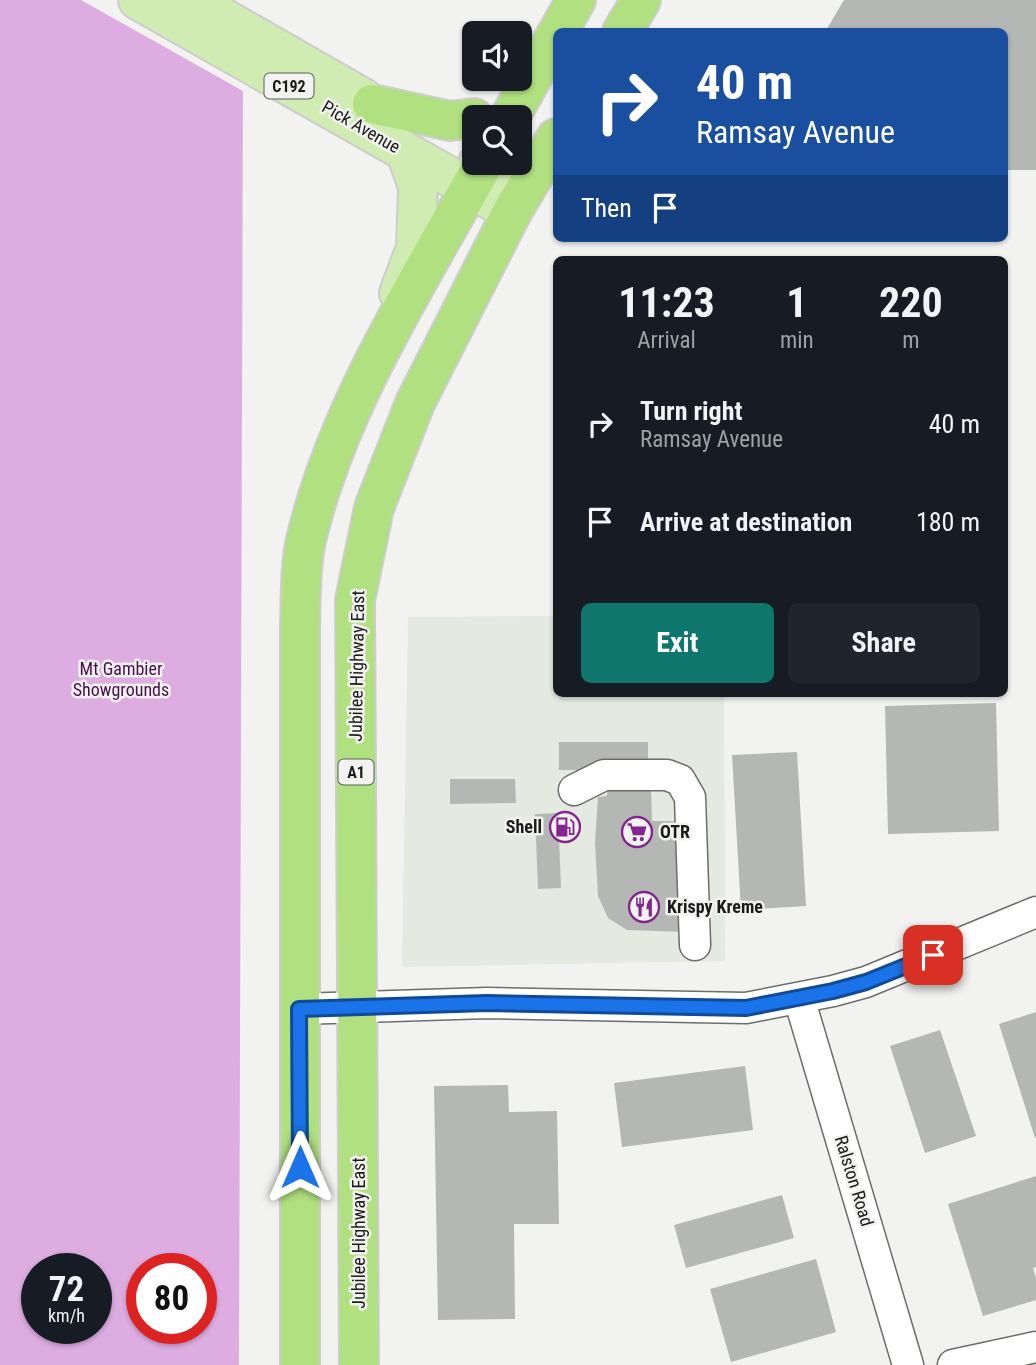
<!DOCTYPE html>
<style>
:root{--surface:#171b24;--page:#20242c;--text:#f1f3f6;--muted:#9ea1a6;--accent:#0f766e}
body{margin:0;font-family:"Roboto Condensed",sans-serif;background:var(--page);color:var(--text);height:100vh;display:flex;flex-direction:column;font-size:26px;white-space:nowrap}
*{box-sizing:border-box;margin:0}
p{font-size:23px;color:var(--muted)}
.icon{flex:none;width:38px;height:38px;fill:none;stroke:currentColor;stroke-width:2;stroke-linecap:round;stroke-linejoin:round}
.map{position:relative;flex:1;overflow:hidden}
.drawer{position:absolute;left:553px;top:256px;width:455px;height:441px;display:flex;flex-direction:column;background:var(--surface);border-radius:10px;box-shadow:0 2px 5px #0004}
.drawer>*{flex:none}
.banner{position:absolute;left:553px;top:28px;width:455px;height:214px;border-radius:10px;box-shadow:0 2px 5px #0004;background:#1a4fa0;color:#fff;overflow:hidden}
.fabs{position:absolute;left:462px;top:21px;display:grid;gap:14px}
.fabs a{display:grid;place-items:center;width:70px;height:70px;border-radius:10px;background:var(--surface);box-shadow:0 2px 5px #0004;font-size:35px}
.speed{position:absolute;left:21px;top:1253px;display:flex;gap:14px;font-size:35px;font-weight:700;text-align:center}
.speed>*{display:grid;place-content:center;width:91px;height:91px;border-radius:50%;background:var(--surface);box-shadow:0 2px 5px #0004;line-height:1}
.speed small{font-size:18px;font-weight:400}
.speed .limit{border:10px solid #d22;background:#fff;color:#111}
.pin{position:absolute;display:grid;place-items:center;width:60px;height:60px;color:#fff;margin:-30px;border-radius:14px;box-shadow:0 4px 10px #0006}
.me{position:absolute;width:77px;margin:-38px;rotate:0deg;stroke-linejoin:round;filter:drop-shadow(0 0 5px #0008)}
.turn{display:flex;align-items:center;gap:24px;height:147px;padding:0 28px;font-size:32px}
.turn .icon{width:91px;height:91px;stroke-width:2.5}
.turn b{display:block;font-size:49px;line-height:60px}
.then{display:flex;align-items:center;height:66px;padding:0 28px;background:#0003;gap:14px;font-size:26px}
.eta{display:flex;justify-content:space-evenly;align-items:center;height:119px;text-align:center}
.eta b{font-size:42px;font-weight:700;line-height:49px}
.action{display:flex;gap:14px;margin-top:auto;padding:14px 28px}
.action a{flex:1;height:80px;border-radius:10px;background:var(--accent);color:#fff;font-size:28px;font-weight:700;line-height:80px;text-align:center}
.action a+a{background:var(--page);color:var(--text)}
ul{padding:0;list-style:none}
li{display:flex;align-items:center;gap:21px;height:98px;padding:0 28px}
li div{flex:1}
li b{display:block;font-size:26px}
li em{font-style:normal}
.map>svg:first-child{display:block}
.built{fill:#e4eae0}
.green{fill:#ddade2;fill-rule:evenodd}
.building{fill:#b5b7b4}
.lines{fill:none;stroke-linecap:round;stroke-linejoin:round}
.minor-casing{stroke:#6c6d6b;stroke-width:33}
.major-casing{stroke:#cdcdcd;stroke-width:42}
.highway-casing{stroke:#cdcdcd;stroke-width:42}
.minor{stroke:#fff;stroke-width:30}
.major{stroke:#d0ecb2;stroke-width:38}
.highway{stroke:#b0e07f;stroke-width:38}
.route-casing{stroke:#114b97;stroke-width:18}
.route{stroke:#1a73e8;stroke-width:12}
.labels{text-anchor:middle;stroke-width:5;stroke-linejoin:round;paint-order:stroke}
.shield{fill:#f2f3f0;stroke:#5b5c5a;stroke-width:2}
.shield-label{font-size:16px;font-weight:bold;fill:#1a1b1a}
.street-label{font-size:18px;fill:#1a1b1a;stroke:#f2f3f0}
.park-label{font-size:18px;fill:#490f50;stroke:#f2f3f0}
.poi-label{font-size:18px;font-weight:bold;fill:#1a1b1a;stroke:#f2f3f0;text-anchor:start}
</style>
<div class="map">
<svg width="1036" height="1365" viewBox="0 0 1036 1365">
<rect width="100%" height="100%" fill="#f2f3f0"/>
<!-- built -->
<path class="built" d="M556,616V693H724L725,961L402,967L408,617Z"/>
<!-- green -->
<path class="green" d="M0,0H81L243,91L239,1365H0ZM37,1269H96V1328H37ZM142,1269H201V1328H142Z"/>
<!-- building -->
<path class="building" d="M844,0H1036V170H1004V32H825Z
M996,703L999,831L888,834L885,706Z
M559,742H648V770H559Z
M797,752L806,906L741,910L732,755Z
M450,779H515L516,803L450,804Z
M608,787H651L652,821H677L678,887L685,886V932L627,930L608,918L598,896L595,843L598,797L607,796Z
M558,813L561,888L538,889L535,814Z
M1036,1012V1138H1035L999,1024Z
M940,1030L976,1136L925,1153L890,1046Z
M745,1066L753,1130L622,1147L614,1083Z
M508,1085L509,1112L557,1111L559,1224H514L515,1319L438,1320L434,1086Z
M1036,1176V1267L1033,1268L1036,1278V1300L983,1316L948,1204Z
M782,1195L794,1238L686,1268L674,1225Z
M816,1259L836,1332L731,1362L710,1289Z"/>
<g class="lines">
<!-- minor casing -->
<g class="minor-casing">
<path id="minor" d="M574,790L604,775H667L680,780L690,797L695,945
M799,998L908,1365
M299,1009L487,1003L746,1008L833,991L866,982L1036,912
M953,1365L1036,1347"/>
</g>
<!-- major casing -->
<g class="major-casing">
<path id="major" d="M138,0L512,212
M192,0L363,98
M478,163L525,189
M399,293L416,248L418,186L406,153"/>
</g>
<!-- highway casing -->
<g class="highway-casing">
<path id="highway" d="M558,32L576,0
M622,32L641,0
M372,104L450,121L474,118
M510,117L556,35
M300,1365V625C301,597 300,567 306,540C338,405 418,283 484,163
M359,1365L355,600L374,508L415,403L512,212L556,138"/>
</g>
<!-- minor -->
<use href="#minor" class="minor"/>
<!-- major -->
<use href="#major" class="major"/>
<!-- highway -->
<use href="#highway" class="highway"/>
</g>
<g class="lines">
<!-- route casing -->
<g class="route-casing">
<path id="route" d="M300,1167L299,1009L487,1003L746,1008L833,991L866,982L933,955"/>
</g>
<!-- route -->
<use href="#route" class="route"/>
</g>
<!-- icons -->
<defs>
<g id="fuel-ring" transform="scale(1.575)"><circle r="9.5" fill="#f2f3f0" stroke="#83248f" stroke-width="1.5"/><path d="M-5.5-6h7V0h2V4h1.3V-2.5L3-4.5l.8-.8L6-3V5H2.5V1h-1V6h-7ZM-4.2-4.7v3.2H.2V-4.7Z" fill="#83248f"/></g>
<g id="supermarket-ring" transform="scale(1.575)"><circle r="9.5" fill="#f2f3f0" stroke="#83248f" stroke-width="1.5"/><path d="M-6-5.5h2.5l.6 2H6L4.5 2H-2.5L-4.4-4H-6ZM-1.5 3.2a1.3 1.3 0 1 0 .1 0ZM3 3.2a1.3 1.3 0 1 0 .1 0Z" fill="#83248f"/></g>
<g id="restaurant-ring" transform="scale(1.575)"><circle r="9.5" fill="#f2f3f0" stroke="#83248f" stroke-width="1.5"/><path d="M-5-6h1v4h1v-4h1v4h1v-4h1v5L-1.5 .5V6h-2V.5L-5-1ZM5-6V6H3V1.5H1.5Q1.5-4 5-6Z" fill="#83248f"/></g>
</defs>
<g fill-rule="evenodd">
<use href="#fuel-ring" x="565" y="827"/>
<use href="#supermarket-ring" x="637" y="832"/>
<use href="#restaurant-ring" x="644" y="907"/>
</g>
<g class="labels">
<!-- shield labels -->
<g class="shield">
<rect x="264.5" y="73.5" width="49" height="25" rx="5"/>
<rect x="338.5" y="759.5" width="35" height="25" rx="5"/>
</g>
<g class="shield-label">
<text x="289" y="92">C192</text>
<text x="356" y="778">A1</text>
</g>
<!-- street labels -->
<g class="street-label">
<text transform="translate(361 127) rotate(30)" y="6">Pick Avenue</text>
<text transform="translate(357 666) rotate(-89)" y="6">Jubilee Highway East</text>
<text transform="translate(854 1181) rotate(73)" y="6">Ralston Road</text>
<text transform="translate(359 1233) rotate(-90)" y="6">Jubilee Highway East</text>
</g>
<!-- park labels -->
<g class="park-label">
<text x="121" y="675">Mt Gambier<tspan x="121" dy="21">Showgrounds</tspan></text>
</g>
<!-- poi labels -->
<g class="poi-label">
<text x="542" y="833" text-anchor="end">Shell</text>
<text x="660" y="838">OTR</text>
<text x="667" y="913">Krispy Kreme</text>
</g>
</g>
</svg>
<div class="fabs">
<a><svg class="icon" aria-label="sound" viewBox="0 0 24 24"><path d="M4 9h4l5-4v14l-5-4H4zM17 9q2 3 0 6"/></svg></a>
<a><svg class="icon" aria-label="search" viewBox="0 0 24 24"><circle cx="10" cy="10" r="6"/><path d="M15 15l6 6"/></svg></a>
</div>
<div class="speed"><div>72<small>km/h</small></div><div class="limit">80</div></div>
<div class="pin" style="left:933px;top:955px;background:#d93025"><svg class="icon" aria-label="arrive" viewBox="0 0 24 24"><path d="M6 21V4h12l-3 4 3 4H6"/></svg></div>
<svg class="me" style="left:300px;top:1167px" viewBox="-20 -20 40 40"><path d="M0-17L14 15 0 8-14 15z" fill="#1a73e8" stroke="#fff" stroke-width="4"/></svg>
<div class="banner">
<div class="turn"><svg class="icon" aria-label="right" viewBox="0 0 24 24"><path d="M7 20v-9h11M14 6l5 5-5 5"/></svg><div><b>40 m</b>Ramsay Avenue</div></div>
<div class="then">Then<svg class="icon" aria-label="arrive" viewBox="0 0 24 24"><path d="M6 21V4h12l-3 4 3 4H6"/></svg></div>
</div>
<section class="drawer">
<div class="eta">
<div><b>11:23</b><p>Arrival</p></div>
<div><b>1</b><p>min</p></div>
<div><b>220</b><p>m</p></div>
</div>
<ul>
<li><svg class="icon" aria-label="right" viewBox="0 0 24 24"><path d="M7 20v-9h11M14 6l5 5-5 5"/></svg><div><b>Turn right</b><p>Ramsay Avenue</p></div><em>40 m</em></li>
<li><svg class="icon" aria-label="arrive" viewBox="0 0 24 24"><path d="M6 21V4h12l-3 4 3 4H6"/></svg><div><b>Arrive at destination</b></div><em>180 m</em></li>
</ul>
<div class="action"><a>Exit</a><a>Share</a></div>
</section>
</div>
